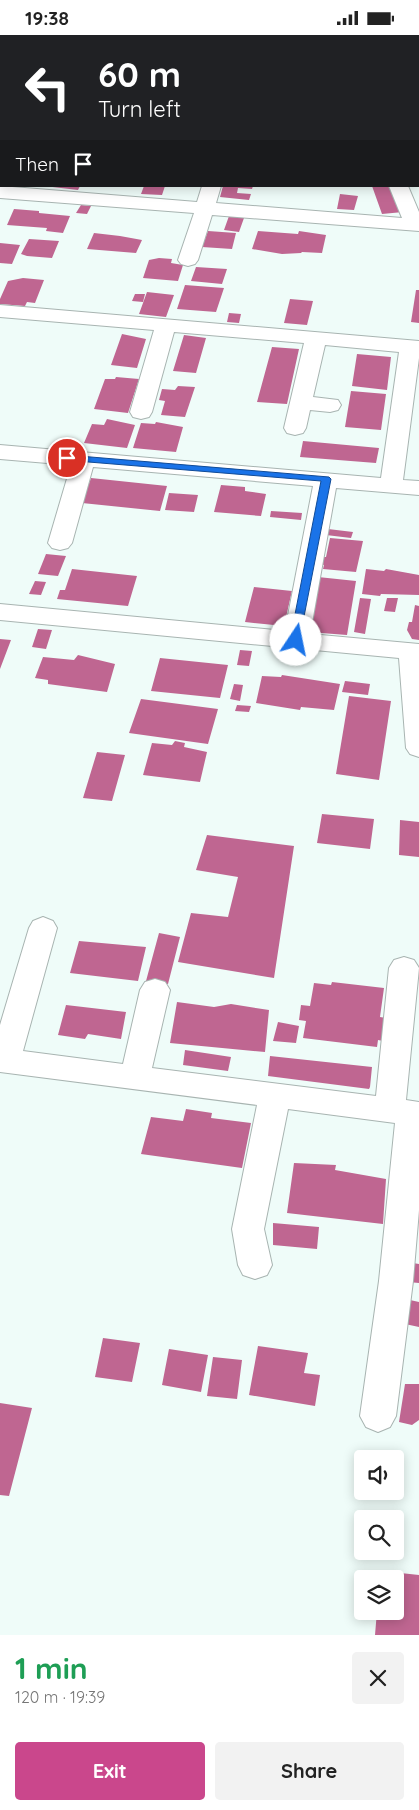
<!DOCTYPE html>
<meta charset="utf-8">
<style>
:root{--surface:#fff;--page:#f2f2f2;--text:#222;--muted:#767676;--accent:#ca478c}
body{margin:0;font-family:Quicksand,sans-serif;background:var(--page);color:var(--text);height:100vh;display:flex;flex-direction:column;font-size:19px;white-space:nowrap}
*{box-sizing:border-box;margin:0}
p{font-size:16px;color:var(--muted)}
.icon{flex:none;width:28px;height:28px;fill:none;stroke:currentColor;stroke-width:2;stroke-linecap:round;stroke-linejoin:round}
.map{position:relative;height:1600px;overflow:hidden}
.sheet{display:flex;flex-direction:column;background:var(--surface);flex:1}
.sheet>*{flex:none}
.banner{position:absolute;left:0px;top:0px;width:420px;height:152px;box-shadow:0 2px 12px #0003;background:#202124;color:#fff;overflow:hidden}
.controls{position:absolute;left:354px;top:1415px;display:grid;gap:10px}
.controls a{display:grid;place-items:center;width:50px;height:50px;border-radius:5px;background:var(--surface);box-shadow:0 2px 12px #0003;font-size:25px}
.pin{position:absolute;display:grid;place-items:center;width:42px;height:42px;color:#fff;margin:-21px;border:2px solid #fff;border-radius:50%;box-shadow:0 1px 5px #0007}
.me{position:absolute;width:55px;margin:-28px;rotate:11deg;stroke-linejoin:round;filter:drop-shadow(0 0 4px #0008)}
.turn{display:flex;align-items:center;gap:18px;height:105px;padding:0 15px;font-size:22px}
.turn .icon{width:65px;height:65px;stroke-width:2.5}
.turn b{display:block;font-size:35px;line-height:42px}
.then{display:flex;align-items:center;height:48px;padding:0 15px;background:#0003;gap:10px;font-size:19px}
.round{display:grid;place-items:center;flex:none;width:52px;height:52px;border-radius:5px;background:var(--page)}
.headline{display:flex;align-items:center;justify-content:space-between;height:85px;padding:0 15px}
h1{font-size:30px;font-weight:700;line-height:38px;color:#1e9e55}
.cta{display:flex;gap:10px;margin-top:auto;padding:10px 15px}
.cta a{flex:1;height:58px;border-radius:5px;background:var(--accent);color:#fff;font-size:20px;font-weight:700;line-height:58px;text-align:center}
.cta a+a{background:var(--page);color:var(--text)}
.status{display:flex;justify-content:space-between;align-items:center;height:35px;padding:0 25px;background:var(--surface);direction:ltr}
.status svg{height:14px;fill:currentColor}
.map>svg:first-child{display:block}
.building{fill:#bf6691}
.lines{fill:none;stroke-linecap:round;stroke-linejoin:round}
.minor-casing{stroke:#a8b4b1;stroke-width:2}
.minor{fill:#fff;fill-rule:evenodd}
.route{fill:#1a73e8;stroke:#114b97}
</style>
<div class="status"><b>19:38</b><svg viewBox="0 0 49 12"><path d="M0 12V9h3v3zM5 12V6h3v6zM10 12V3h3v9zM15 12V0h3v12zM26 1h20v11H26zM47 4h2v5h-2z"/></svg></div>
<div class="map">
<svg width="419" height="1600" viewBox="0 0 419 1600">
<rect width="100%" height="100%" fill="#effcf9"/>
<!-- building -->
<path class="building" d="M44,151H80L78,155Z
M144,151H165L162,160L141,159Z
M223,151H253L252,154L238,153L237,158L251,159L249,165L220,162Z
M372,151H394L403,177L382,179Z
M340,159L358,161L354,175L337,174Z
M81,170L91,171L87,179L76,178Z
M14,174L39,176V178L70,181L63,198L46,196L47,193L7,190Z
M229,181L244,183L239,197L224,195Z
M208,196L236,198L232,214L202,212Z
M258,196L298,199L299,196L326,200L322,218L302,217L301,218L282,219L252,214Z
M94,198L120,201L142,205L136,218L87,214Z
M29,204L59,206L52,223L27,221L21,219Z
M0,208L20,210L12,229L0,228Z
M159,223L172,224L171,228L183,230L178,246L143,243L149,225Z
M196,232L227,234L222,249L191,246Z
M23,243L44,245L35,268L27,267L25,271L0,269V264L8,246Z
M185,250L224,253L216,277L177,274Z
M416,255H419V288L411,287Z
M147,257L174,260L166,282L139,279Z
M135,259H145L143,267L132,266Z
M290,264L313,266L307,290L284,288Z
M229,278L241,279L239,288L227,287Z
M122,299L146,304L137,333L111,330Z
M184,300L206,303L196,338L173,336Z
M272,312L299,314L287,369L257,367Z
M357,319L391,322L387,355L352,351Z
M116,342L139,344L128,378L94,374L105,344H115Z
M178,351L195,352L185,382L161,380L165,366L159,365L162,354L175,355Z
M351,356L386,359L381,395L345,392Z
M107,384L135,390L127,413L84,408L92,389L104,390Z
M156,387L183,392L176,417L133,413L141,388L155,389Z
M303,406L379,413L376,428L300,422Z
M91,443L167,451L160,476L82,468Z
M221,450L245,452V456L266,459L261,481L214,477Z
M169,458L198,460L194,477L165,475Z
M271,476L302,478L301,485L270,482Z
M328,494L353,497L351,503L326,500Z
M330,503L363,506L356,537L323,534L324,530L320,529L322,522H326Z
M46,519L66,521L58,541L38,539Z
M72,534L137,541L128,571L57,564L60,555H65Z
M366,534L384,536L386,534L419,540V560L381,559L380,561L362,559Z
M318,542L356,546L347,600L308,597Z
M35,546L46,547L41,560L29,559Z
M254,552L292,556L284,591L245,587Z
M360,563L371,564L365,599L354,597Z
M387,563H398L395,577L384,576Z
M415,570L419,571V605L412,604L407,595L409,587H412Z
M38,594L52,595L46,614L32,612Z
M0,604L11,605L0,634Z
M240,615L252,616L249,631L237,630Z
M78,620L115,629L107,657L48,649V645L35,643L43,622L74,625Z
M160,623L228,630L220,663L151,656Z
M282,640L340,649L334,675L301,672L300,675L256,668L262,641L281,642Z
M345,646L370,649L368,660L342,657Z
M234,649L243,650L240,666L230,664Z
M349,661L391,666L379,745L336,739Z
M141,664L218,674L208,709L129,698Z
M237,670L251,671L249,677L235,676Z
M175,706L185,708L184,712L207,717L200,747L143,740L152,708L172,710Z
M97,717L125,720L112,766L83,763Z
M322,779L374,784L370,814L317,808Z
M400,785L419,787V822L399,820Z
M207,800L294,811L274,943L178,927L191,878L228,882L238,842L196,835Z
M159,898L180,902L168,949L146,946Z
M79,906L146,912L138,946L70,938Z
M332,947L384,953L380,982L386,983L383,1006L378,1005L377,1012L303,1003L306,986L299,985L301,970L310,971L314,948L331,950Z
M177,967L214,972L231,969L269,975L265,1017L170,1008Z
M66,970L126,977L121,1004L88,999L85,1004L58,1000Z
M278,987L299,991L296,1008L273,1006Z
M185,1015L231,1022L228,1036L183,1030Z
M270,1021L372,1032L370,1052L369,1054L268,1041Z
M186,1074L212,1078L211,1083L251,1088L242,1133L141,1119L151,1082L183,1086Z
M294,1128L336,1130L335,1135L386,1144L383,1189L287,1178Z
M273,1188L319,1192L317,1214L273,1210Z
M413,1228L419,1229V1248L408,1247Z
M410,1265L419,1267V1292L405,1289Z
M103,1303L140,1308L132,1347L95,1342Z
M258,1311L308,1318L304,1338L320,1340L315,1371L249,1360Z
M169,1314L208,1320L201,1357L162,1350Z
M213,1322L242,1325L237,1364L207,1361Z
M405,1349H419V1385L412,1390L399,1387Z
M0,1368L32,1373L9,1461L0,1460Z
M382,1536L419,1540V1600H375L377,1576H395V1544H381Z"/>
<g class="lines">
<!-- minor casing -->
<g class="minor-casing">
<path id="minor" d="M374,0H396L397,1H374Z
M0,151L197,167L202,151H221L216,168L402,183L389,151H408L419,177V196L212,180L198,225L195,229L188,231L181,229L178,225L194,178L0,163Z
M0,270L419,306V323L403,445L419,446V460L336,453L310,599L419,609V722L410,719L406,713L399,623L0,585V569L285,596L313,451L93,432L72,508L68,513L60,515L52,513L48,508L71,430L0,424V410L381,443L399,317L325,310L313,362L338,365L341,370L338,375L330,377L310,375L306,393L303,398L295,400L287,398L284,393L304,308L174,297L152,377L149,382L141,384L133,382L130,377L154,295L0,282Z
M43,882L53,886L57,893L23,1016L123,1029L140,955L145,947L155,944L165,947L170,955L152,1033L376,1061L389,933L394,925L404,922L414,925L419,933L406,1065L419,1067V1175L413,1246L396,1381L390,1392L378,1397L366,1392L360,1381L379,1246L395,1088L288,1074L264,1194L272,1230L267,1240L255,1244L243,1240L238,1230L232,1194L257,1070L0,1037V990L29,893L33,886Z"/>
</g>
<!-- minor -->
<use href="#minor" class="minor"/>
</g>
<!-- route -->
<path class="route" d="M67,420L329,442L331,444L299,607H292L290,605L321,446L64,425L62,423Z"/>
</svg>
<div class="controls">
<a><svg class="icon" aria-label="sound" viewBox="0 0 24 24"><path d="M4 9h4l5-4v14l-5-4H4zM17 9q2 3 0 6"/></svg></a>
<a><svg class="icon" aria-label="search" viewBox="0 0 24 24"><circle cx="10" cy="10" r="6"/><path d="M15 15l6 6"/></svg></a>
<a><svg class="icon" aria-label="layers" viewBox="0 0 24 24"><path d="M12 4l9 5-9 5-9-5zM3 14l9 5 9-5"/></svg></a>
</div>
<div class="pin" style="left:67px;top:423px;background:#d93025"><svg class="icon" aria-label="arrive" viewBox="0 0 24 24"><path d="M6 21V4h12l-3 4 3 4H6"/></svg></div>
<svg class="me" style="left:296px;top:605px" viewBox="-20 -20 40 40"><circle r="19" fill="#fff"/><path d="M0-13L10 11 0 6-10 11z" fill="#1a73e8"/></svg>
<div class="banner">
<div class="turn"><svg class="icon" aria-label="left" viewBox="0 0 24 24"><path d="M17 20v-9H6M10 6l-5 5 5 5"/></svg><div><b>60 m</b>Turn left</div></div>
<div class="then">Then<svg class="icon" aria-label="arrive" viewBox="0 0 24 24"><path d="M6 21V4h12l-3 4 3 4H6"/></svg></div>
</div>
</div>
<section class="sheet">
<div class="headline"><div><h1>1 min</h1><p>120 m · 19:39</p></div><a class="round"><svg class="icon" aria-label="close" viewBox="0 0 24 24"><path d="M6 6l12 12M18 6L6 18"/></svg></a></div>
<div class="cta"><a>Exit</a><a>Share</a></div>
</section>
